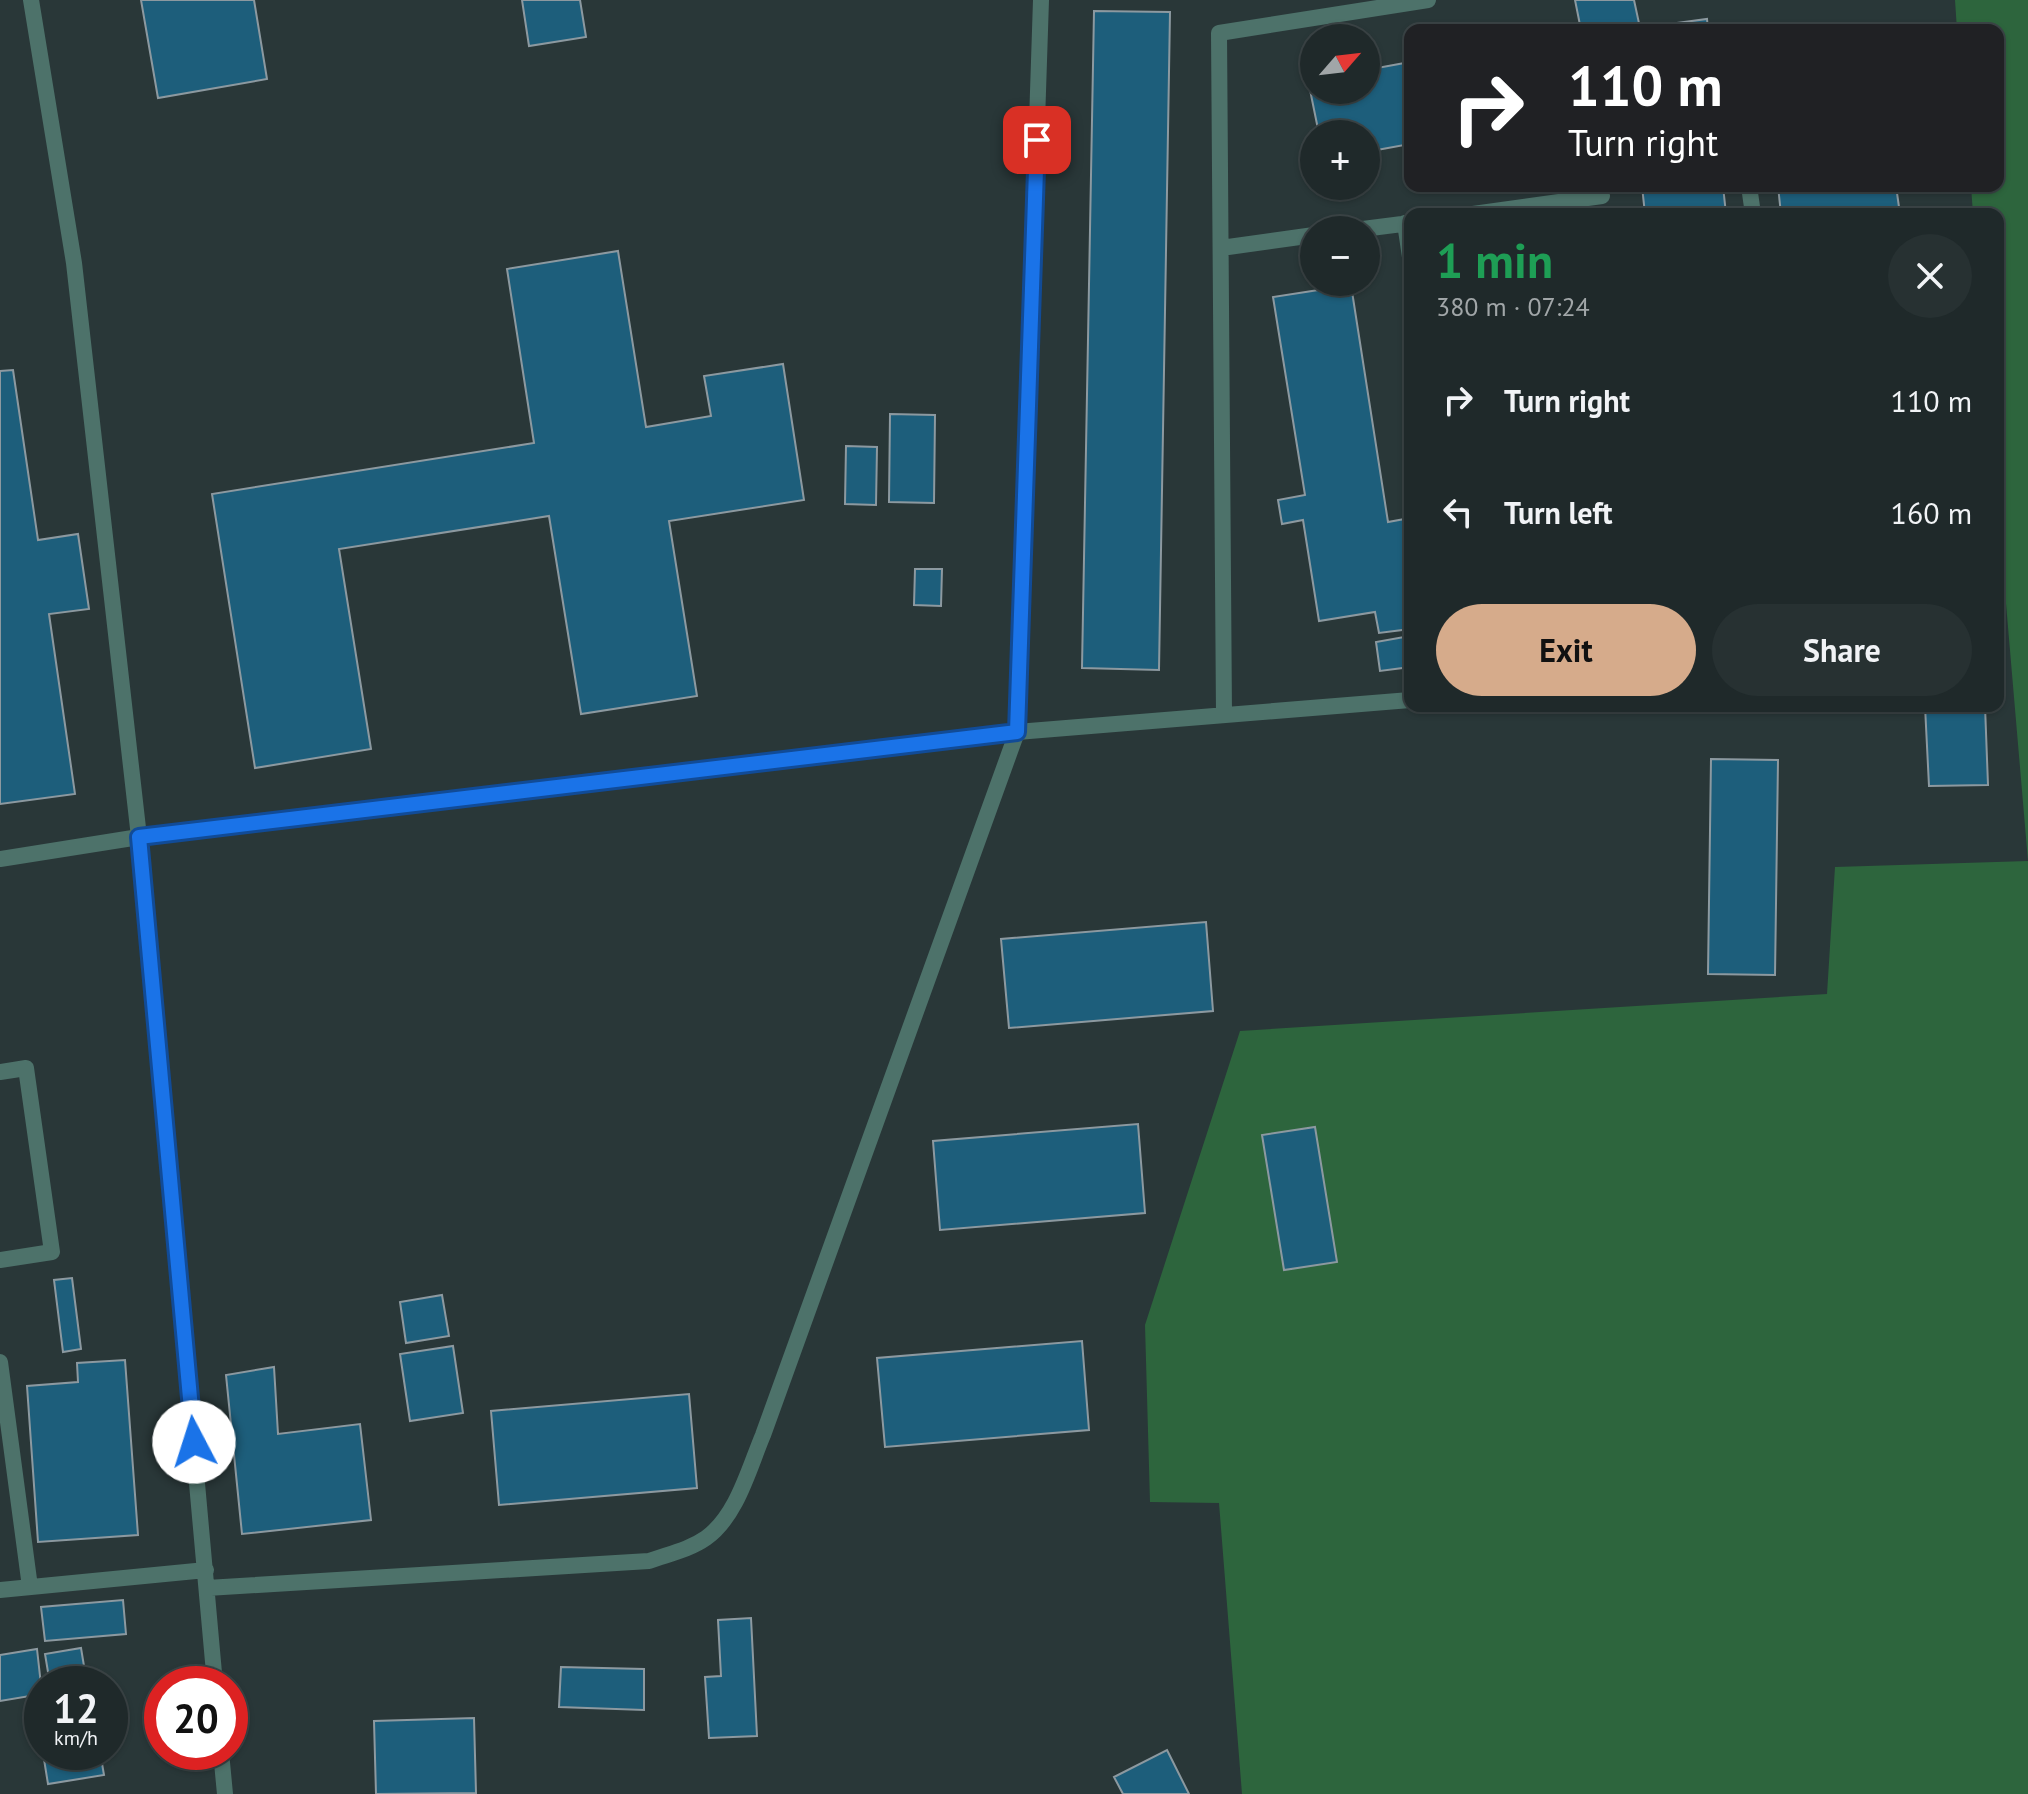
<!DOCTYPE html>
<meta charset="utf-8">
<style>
:root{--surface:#1f292a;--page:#273132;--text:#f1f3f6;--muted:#a1a6a8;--line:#3c4547;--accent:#d6ab8b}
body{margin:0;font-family:"PT Sans",sans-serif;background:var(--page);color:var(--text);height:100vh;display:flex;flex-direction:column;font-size:30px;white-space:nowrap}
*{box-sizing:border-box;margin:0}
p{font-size:26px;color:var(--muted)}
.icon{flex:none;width:44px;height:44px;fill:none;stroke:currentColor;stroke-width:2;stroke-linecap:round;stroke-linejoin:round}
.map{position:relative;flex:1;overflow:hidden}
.sheet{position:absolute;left:1404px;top:208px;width:600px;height:504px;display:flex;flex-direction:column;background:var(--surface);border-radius:16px;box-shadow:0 2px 6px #0004,0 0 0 2px var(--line)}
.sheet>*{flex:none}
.hud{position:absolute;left:1404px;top:24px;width:600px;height:168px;border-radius:16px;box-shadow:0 2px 6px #0004,0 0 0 2px var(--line);background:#202124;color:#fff;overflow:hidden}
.needle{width:52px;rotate:62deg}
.controls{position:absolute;left:1300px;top:24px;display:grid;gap:16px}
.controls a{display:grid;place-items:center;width:80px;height:80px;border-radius:50%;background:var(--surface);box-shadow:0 2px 6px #0004,0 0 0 2px var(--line);font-size:40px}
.speed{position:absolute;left:24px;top:1666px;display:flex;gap:16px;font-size:40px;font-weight:700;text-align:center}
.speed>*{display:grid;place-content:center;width:104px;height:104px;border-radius:50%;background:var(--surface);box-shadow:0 2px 6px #0004,0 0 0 2px var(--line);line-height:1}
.speed small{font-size:20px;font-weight:400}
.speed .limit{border:12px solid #d22;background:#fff;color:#111}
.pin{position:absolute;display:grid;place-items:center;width:68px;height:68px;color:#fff;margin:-34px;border-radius:16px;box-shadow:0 4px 12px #0006}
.me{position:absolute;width:88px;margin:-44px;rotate:355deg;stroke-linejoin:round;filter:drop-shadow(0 0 6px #0008)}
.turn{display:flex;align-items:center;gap:28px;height:168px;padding:0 32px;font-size:36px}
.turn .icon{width:104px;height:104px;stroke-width:2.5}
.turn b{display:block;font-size:56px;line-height:68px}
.round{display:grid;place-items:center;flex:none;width:84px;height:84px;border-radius:42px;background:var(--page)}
.summary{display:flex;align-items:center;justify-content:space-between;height:136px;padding:0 32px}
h1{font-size:48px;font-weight:700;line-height:60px;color:#1e9e55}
.button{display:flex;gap:16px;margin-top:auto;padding:16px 32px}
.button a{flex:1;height:92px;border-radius:48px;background:var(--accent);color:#111;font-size:32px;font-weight:700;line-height:92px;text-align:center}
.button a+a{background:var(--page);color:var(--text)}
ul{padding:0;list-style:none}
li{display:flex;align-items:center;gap:24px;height:112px;padding:0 32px}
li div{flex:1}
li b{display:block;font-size:30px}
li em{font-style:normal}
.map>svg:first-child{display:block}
.green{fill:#2d653d}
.building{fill:#1d5e7b;stroke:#8c99a0;stroke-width:2}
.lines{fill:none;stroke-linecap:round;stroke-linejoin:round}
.lane{stroke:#4d726a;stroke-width:16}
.route-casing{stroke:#114b97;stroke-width:20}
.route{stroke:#1a73e8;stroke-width:14}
</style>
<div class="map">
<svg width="2028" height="1794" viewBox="0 0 2028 1794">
<rect width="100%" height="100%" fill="#293738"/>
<!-- green -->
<path class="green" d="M1955,0H2028V1794H1242L1219,1503L1150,1502L1145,1325L1240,1031L1827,994L1835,867L2028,861L1998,510V214H1973L1971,186H1998V30H1957Z"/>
<!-- building -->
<path class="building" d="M141,0H254L267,79L158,98Z
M522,0H580L586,37L529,46Z
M1575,0H1634L1640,28L1707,19L1708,30H1581Z
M1094,11L1170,12L1159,670L1082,668Z
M1410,62V144L1366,152V134H1319L1308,80L1314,79V90H1366V70Z
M1642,186H1723L1726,214H1645Z
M1778,186H1896L1900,214H1781Z
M618,251L646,427L711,416L704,376L783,364L804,500L669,521L697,696L581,714L549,516L339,549L371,749L255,768L212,494L534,443L507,269Z
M1351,285L1388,522L1410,518V629L1379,633L1375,612L1319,621L1303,520L1282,524L1278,500L1305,495L1273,297Z
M13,370L38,540L78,534L89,609L49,614L75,794L0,804V371Z
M890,414L935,415L934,503L889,502Z
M846,446L877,447L876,505L845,504Z
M915,569H942L941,606L914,605Z
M1410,636V667L1380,671L1376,642Z
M1925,706H1985L1988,785L1929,786Z
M1711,759L1778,760L1775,975L1708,974Z
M1206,922L1213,1011L1009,1028L1001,939Z
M1138,1124L1145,1213L940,1230L933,1141Z
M1315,1127L1337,1262L1284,1270L1262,1135Z
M72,1278L81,1349L63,1352L54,1280Z
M442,1295L449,1336L406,1343L400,1302Z
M1082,1341L1089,1430L885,1447L877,1358Z
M453,1346L463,1413L410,1421L400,1354Z
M125,1360L138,1535L38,1542L27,1386L78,1382L77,1363Z
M274,1367L278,1434L360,1424L371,1520L242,1534L226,1375Z
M689,1394L697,1488L499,1505L491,1411Z
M123,1600L126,1634L45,1641L41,1607Z
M751,1618L757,1736L709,1738L705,1677L721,1676L718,1620Z
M81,1648L87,1684H50L45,1654Z
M37,1649L42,1694L0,1701V1655Z
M561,1667L644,1669V1710L559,1707Z
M474,1718L476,1793L376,1794L374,1721Z
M1167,1750L1189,1794H1123L1114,1777Z
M100,1752L104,1775L48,1784L43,1753Z"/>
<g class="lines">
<!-- lane -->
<path class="lane" d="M31,0L74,263L139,837L215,1684
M1749,186L1753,214
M1473,214L1602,196
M1405,223L1410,257
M1355,230L1410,223
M1221,248L1314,235
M1224,715L1219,33L1428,0
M0,859L139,837L1017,732L1410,700
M0,1072L26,1068L52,1252L0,1260
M0,1362L30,1587
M207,1588L649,1561C668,1554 689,1550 706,1538C737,1516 749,1468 763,1435L1017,732L1041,0
M0,1590L206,1570
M221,1752L225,1794"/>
</g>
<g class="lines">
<!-- route casing -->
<g class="route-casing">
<path id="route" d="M194,1442L139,837L1017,732L1037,140"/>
</g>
<!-- route -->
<use href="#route" class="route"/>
</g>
</svg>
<div class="controls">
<a><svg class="needle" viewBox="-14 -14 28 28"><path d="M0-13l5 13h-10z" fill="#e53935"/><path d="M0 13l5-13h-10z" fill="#a1a6a8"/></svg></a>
<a>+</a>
<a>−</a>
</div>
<div class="speed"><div>12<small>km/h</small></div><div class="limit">20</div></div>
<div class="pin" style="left:1037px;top:140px;background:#d93025"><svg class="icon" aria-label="arrive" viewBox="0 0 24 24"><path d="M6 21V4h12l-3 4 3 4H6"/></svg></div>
<svg class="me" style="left:194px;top:1442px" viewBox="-20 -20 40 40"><circle r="19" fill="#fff"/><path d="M0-13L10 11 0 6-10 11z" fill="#1a73e8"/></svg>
<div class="hud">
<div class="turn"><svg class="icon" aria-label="right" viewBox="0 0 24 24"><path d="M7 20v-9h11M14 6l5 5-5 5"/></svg><div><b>110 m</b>Turn right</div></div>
</div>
<section class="sheet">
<div class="summary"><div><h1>1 min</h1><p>380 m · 07:24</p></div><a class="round"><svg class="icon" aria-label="close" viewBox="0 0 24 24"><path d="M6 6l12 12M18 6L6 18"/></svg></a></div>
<ul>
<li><svg class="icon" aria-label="right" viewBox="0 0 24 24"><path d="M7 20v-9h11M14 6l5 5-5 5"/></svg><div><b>Turn right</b></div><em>110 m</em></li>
<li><svg class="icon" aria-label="left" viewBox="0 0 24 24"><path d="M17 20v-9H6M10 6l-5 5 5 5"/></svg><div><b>Turn left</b></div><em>160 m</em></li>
</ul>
<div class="button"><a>Exit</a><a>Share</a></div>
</section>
</div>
